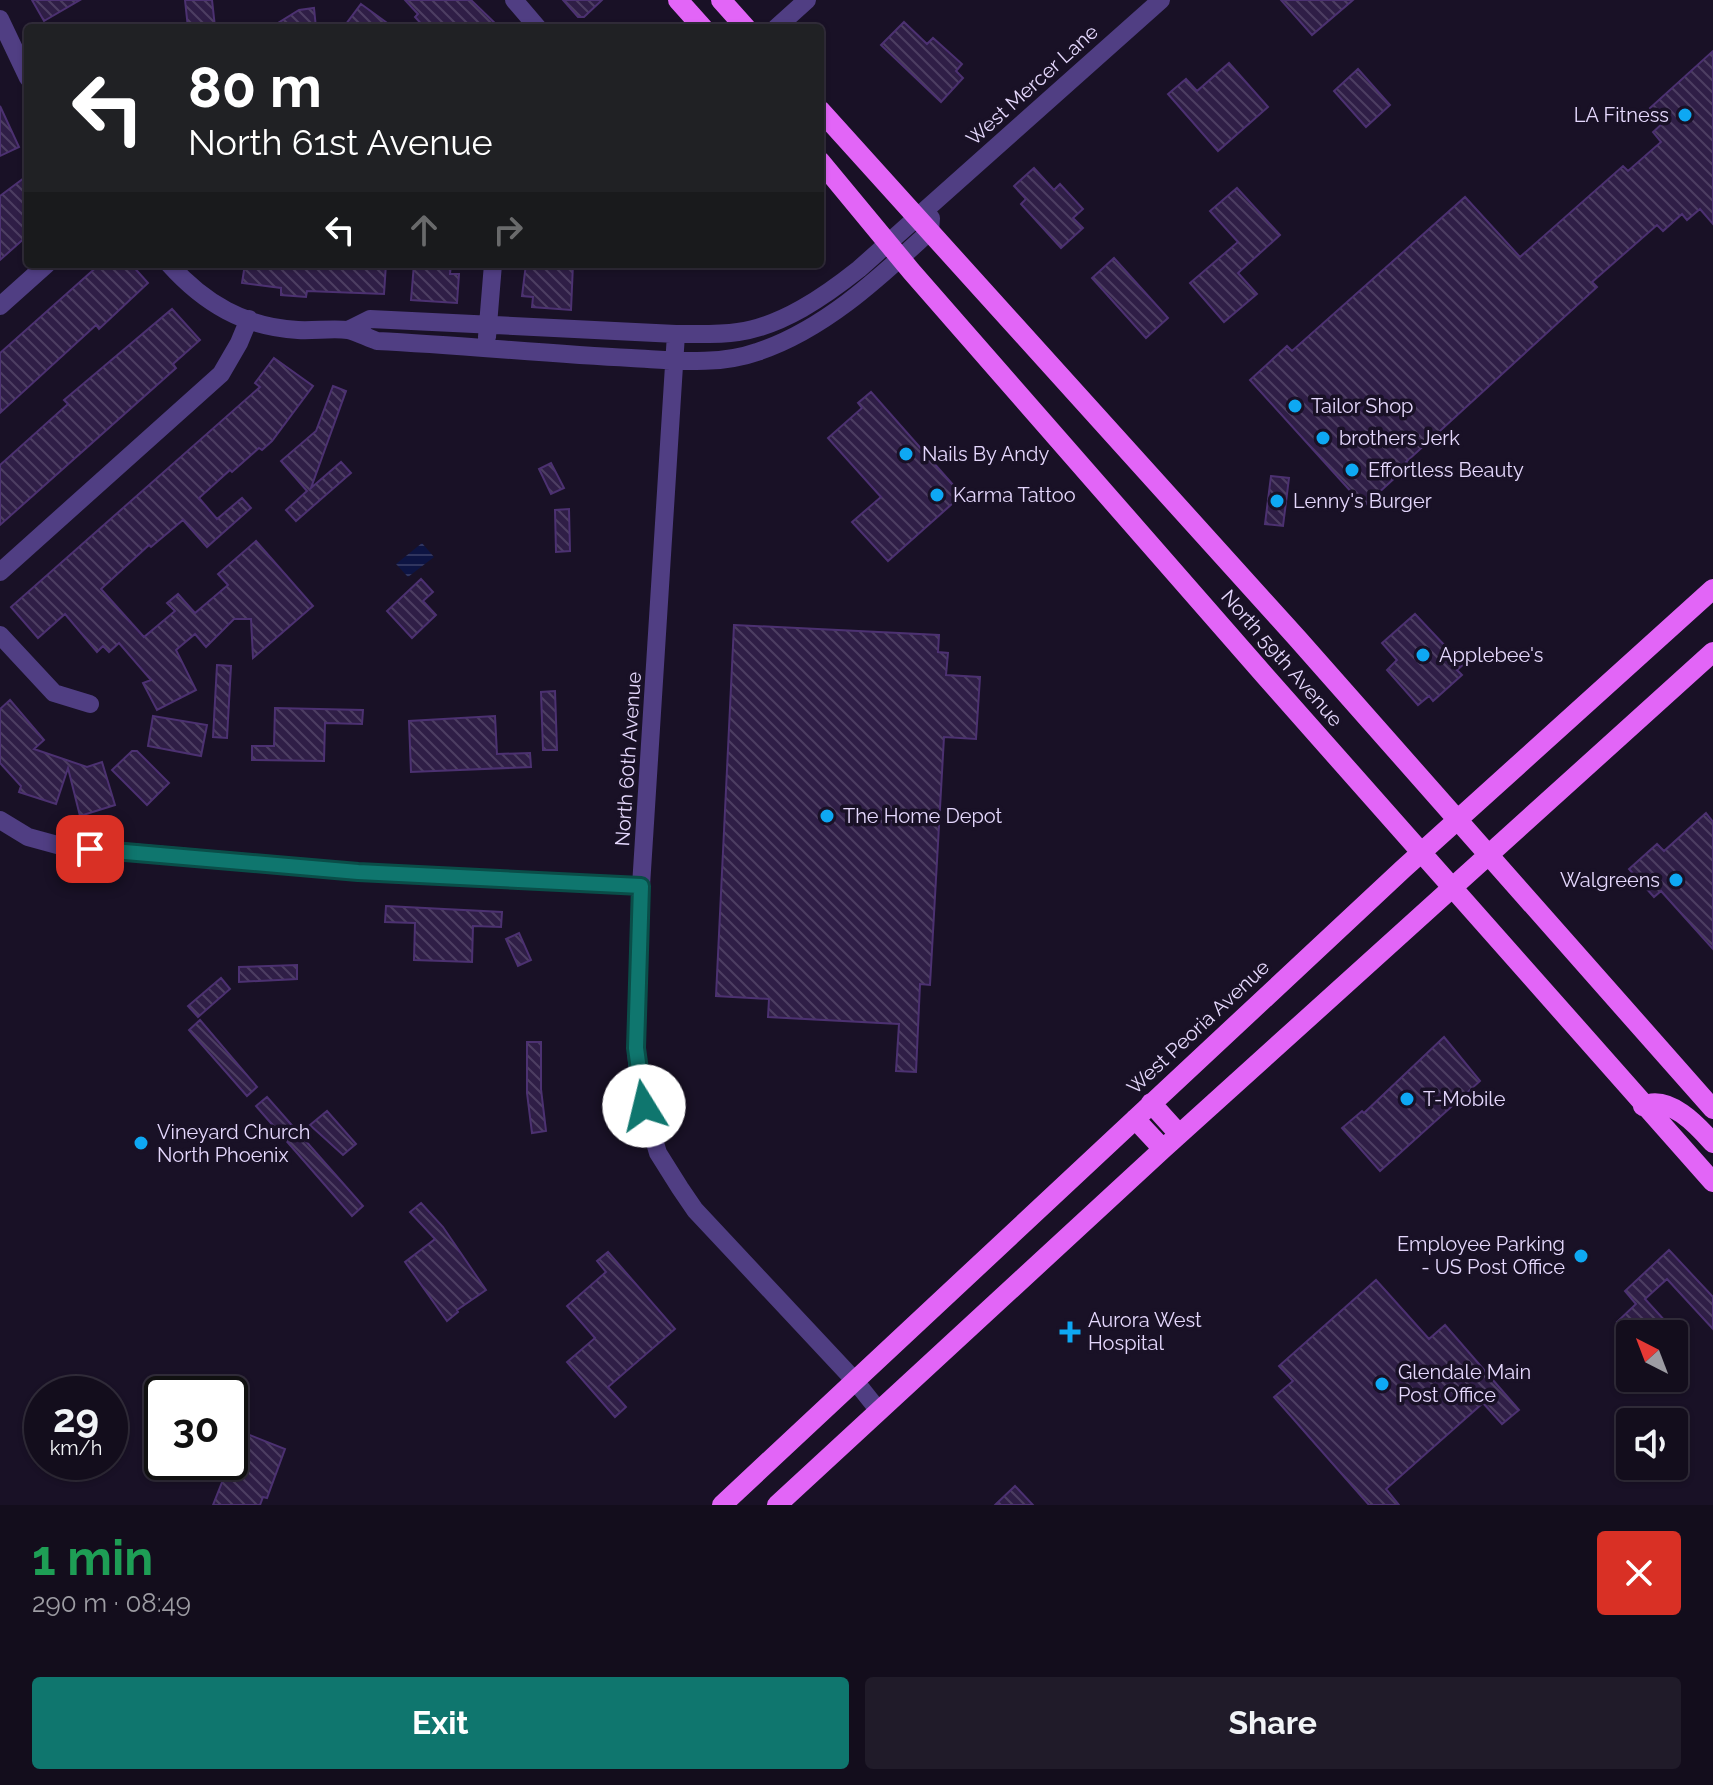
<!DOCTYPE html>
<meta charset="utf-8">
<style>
:root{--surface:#130d1c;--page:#201b29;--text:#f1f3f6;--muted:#9d9ca3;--line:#322d3b;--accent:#0f766e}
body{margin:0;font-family:Raleway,sans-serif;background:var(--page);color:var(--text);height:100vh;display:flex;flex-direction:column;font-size:30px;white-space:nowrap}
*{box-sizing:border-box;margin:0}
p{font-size:26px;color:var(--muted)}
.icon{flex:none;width:44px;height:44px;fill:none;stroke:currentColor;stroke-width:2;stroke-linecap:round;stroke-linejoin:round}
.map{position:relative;height:1505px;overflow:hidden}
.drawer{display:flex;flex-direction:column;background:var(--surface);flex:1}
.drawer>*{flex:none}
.guide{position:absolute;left:24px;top:24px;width:800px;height:244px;border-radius:8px;box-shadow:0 2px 6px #0004,0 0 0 2px var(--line);background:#202124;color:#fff;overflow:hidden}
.needle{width:52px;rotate:318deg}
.controls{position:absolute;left:1616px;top:1320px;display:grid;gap:16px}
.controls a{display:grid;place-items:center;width:72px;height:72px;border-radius:8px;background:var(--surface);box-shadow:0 2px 6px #0004,0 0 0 2px var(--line);font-size:40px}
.speed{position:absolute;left:24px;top:1376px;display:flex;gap:16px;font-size:40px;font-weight:700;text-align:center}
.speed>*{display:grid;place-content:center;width:104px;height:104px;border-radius:50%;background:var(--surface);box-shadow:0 2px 6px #0004,0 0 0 2px var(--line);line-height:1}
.speed small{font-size:20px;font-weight:400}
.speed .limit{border:4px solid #111;border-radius:12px;background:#fff;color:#111}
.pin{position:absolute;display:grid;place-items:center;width:68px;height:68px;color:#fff;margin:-34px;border-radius:16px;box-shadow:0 4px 12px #0006}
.me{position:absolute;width:88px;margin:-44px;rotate:351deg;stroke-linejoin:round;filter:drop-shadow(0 0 6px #0008)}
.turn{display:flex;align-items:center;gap:28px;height:168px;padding:0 32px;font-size:36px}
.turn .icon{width:104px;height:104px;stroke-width:2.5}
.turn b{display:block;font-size:56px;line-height:68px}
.lanes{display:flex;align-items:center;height:76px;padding:0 32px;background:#0003;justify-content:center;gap:40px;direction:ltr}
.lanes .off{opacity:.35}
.round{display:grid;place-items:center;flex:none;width:84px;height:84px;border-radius:8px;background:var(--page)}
.head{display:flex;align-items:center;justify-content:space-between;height:136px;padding:0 32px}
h1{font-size:48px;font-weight:700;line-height:60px;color:#1e9e55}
.action{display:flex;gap:16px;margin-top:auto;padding:16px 32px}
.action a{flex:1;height:92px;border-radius:8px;background:var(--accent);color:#fff;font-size:32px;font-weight:700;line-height:92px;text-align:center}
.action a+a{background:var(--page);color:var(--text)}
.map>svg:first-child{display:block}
.water{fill:url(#water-rules)}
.building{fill:url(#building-back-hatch);stroke:#4c3171;stroke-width:2}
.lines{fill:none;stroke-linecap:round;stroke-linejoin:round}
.minor{stroke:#503e83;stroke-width:18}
.major{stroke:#e265f7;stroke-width:20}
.route-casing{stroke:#0a4d48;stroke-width:20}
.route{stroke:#0f766e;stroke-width:14}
.poi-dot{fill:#0ea8f3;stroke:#191126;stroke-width:3}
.labels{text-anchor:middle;stroke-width:7;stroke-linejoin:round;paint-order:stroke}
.street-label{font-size:20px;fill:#e5d8fd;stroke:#191126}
.poi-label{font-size:20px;fill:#e5d8fd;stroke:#191126;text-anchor:start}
</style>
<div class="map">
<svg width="1713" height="1505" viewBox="0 0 1713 1505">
<defs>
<pattern id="water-rules" width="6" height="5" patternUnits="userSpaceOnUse" patternTransform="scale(2)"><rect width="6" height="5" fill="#0d1443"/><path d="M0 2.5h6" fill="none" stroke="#30355f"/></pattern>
<pattern id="building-back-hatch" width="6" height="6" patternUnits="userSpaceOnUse" patternTransform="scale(2)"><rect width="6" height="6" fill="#2f1e46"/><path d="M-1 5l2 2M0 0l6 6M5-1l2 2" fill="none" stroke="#4d3e62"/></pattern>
</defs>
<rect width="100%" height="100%" fill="#191126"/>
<!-- water -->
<path class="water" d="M422,543L434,557L408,577L396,564Z"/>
<!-- building -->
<path class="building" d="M32,0H80L44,21Z
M185,0H212L215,27L188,28Z
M405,0H471L500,28H425L415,17L418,14Z
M563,0H602L584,17H578Z
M1281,0H1353L1312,35Z
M361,4L394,28H343Z
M314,8L316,28H270L299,10Z
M904,22L927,44L933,38L962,64L956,71L963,78L941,102L881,45Z
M1713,51V224L1700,209L1687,220L1682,214L1663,231L1657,225L1592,282L1597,287L1406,462L1409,465L1364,506L1250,380L1287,346L1292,351L1465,197L1520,257L1623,166L1628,171L1661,142L1653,132L1663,123L1650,108Z
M1229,63L1268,107L1218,151L1168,94L1186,79L1197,91Z
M1358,69L1390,105L1366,127L1334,91Z
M0,106L19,147L0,156Z
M1034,168L1054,190L1060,184L1083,209L1073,218L1083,228L1061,248L1021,204L1026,199L1014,186Z
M28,175V235L0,260V196Z
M1237,188L1280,235L1238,273L1257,294L1224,322L1190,283L1238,242L1210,211Z
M1114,258L1168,318L1146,338L1092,278Z
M100,264H131L148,283L99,329L96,325L0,413V353Z
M245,264H386L384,294L307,291L306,297L281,295V288L242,283Z
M414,264H451L450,274H459L457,303L411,300Z
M526,264H573L571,310L532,307L533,297L522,296Z
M172,309L200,340L173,364L176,368L0,525V465L68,404L64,400Z
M274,358L313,386L272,441L262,450L259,448L232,472L230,470L199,498L217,519L242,498L251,508L207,547L183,520L151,547L149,545L101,589L144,637L175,611L167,603L178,594L195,613L228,585L218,574L256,541L313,606L253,658L251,619H234L206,647L195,634L176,650L196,690L157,710L143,683L151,680L119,643L109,652L103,646L97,652L65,614L38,638L11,607L260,387L255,383Z
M333,386L346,391L311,488L341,462L351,473L296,521L286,510L307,491L281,461L316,431Z
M871,392L962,495L888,561L852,522L881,497L828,438L862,408L858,403Z
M551,463L564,488L551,494L539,469Z
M1271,476L1289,478L1283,526L1265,524Z
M569,509L570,551L556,552L555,510Z
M421,579L433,592L423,601L436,615L412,638L387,611Z
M1415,614L1463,665L1457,670L1462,675L1433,701L1429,696L1418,705L1387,670L1397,660L1382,643Z
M734,625L939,635L938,652L948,653L946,675L980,677L976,739L944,737L930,985L920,984L916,1072L896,1071L899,1024L768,1017L769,999L716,996Z
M217,665L231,666L227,738L213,737Z
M555,691L557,750H543L541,692Z
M10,700L44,740L34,749L87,767L102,762L115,805L80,816L68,768L56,804L19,792L21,786L0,763V709Z
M275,708L363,710L362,724L325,723L324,761L252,760V746H274Z
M153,716L207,725L201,756L148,746Z
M495,716L497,754L530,753L531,767L411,772L409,721Z
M132,751H137L169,783L147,805L112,770Z
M1706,813L1713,822V949L1661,891L1654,897L1629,869L1657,844L1664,851Z
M386,906L502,912L501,927L473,926L472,962L414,960L415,923L385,922Z
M519,933L531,960L518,966L506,939Z
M297,965V979L239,982V967Z
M221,978L230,989L198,1017L188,1006Z
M200,1020L257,1087L247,1096L189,1030Z
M1444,1037L1480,1081L1380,1171L1342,1128L1362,1111L1364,1113Z
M527,1042H541V1089L546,1131L532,1133L527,1093Z
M267,1097L363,1206L352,1216L256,1106Z
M327,1111L356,1144L343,1155L310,1125Z
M421,1203L443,1227L486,1290L457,1310L458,1312L447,1321L405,1262L435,1239L410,1212Z
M1669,1250L1713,1297V1329L1667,1279L1645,1299L1677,1334H1628L1617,1322L1636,1304L1625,1291Z
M608,1252L675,1329L608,1387L626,1407L615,1417L567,1362L595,1338L567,1306L606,1272L597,1261Z
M1376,1280L1429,1339L1445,1325L1519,1410L1502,1424L1483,1403L1386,1489L1399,1505H1369L1274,1397L1293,1381L1279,1366Z
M242,1432L285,1449L267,1498L263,1497L260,1505H213Z
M1015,1486L1033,1505H995Z"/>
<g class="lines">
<!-- minor -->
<path class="minor" d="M514,0L538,28
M0,19L28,78
M776,28L807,0
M169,264C204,303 244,327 298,330C314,331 332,328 348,330C357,332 368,338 377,341C462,345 546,354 631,358C672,360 718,366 757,352C824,330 879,278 930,231L931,218
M0,306L47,264
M348,330L370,319L676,334C697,334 718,335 738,332C782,326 825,296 859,269L1161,0
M676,334L641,886L636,1048L638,1077L644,1106L658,1153L680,1188L695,1210L856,1382L879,1411
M487,337L493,264
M0,572L221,374L239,343L249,319
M0,635L54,693L90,704
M0,820L28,837L61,846L358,872L641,886"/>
<!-- major -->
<path class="major" d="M678,0L703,28
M721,0L746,28
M820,110L1297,638L1713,1109
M820,161L911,271L1266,677L1713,1182
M1151,1103L1179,1134
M1643,1106C1669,1094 1698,1126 1713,1143
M1135,1119L1163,1149
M722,1505L1403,869L1713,589
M777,1505L1163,1149L1713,652"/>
</g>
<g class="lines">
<!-- route casing -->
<g class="route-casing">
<path id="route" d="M90,849L358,872L641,886L636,1048L644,1106"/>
</g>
<!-- route -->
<use href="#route" class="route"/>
</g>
<!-- markers -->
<g class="poi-dot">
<circle cx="1685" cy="115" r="8"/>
<circle cx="1295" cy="406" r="8"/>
<circle cx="1323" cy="438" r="8"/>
<circle cx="906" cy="454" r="8"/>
<circle cx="1352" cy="470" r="8"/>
<circle cx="937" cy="495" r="8"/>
<circle cx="1277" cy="501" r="8"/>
<circle cx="1423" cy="655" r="8"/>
<circle cx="827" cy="816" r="8"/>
<circle cx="1676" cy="880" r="8"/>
<circle cx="1407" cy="1099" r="8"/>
<circle cx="141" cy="1143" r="8"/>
<circle cx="1581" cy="1256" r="8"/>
<path d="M1066 1320h8v8h8v8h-8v8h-8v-8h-8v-8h8z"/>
<circle cx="1382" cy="1384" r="8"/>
</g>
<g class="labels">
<!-- street labels -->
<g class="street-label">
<text transform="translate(1032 85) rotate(-42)" y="7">West Mercer Lane</text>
<text transform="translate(1282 658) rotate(49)" y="7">North 59th Avenue</text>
<text transform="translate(628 759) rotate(-86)" y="7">North 60th Avenue</text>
<text transform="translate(1198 1027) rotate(-43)" y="7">West Peoria Avenue</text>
</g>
<!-- poi labels -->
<g class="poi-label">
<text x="1669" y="122" text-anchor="end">LA Fitness</text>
<text x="1311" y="413">Tailor Shop</text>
<text x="1339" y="445">brothers Jerk</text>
<text x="922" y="461">Nails By Andy</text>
<text x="1368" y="477">Effortless Beauty</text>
<text x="953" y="502">Karma Tattoo</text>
<text x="1293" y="508">Lenny's Burger</text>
<text x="1439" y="662">Applebee's</text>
<text x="843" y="823">The Home Depot</text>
<text x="1660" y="887" text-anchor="end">Walgreens</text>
<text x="1423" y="1106">T-Mobile</text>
<text x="157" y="1139">Vineyard Church<tspan x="157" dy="23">North Phoenix</tspan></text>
<text x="1565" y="1251" text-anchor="end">Employee Parking<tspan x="1565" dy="23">- US Post Office</tspan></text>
<text x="1088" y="1327">Aurora West<tspan x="1088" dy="23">Hospital</tspan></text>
<text x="1398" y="1379">Glendale Main<tspan x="1398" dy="23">Post Office</tspan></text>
</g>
</g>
</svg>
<div class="controls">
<a><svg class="needle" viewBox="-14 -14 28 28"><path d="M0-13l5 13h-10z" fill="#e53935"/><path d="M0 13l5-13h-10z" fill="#9d9ca3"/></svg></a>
<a><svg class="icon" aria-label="sound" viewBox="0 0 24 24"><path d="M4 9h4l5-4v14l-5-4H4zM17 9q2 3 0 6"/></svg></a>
</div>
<div class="speed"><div>29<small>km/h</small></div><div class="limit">30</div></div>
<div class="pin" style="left:90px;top:849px;background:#d93025"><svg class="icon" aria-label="arrive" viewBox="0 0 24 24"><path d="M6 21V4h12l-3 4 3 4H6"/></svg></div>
<svg class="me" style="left:644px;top:1106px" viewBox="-20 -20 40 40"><circle r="19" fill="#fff"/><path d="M0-13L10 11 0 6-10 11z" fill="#0f766e"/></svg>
<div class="guide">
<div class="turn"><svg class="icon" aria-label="left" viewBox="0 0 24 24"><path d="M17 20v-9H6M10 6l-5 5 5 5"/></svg><div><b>80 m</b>North 61st Avenue</div></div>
<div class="lanes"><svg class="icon" aria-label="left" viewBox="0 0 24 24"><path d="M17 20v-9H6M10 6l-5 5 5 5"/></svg><svg class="icon off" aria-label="ahead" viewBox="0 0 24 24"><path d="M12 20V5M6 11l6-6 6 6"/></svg><svg class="icon off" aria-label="right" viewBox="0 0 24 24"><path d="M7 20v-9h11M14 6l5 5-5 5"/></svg></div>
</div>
</div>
<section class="drawer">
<div class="head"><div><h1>1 min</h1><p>290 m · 08:49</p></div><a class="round" style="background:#d93025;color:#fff"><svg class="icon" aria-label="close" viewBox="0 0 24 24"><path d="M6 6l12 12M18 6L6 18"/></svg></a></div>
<div class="action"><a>Exit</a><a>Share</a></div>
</section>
